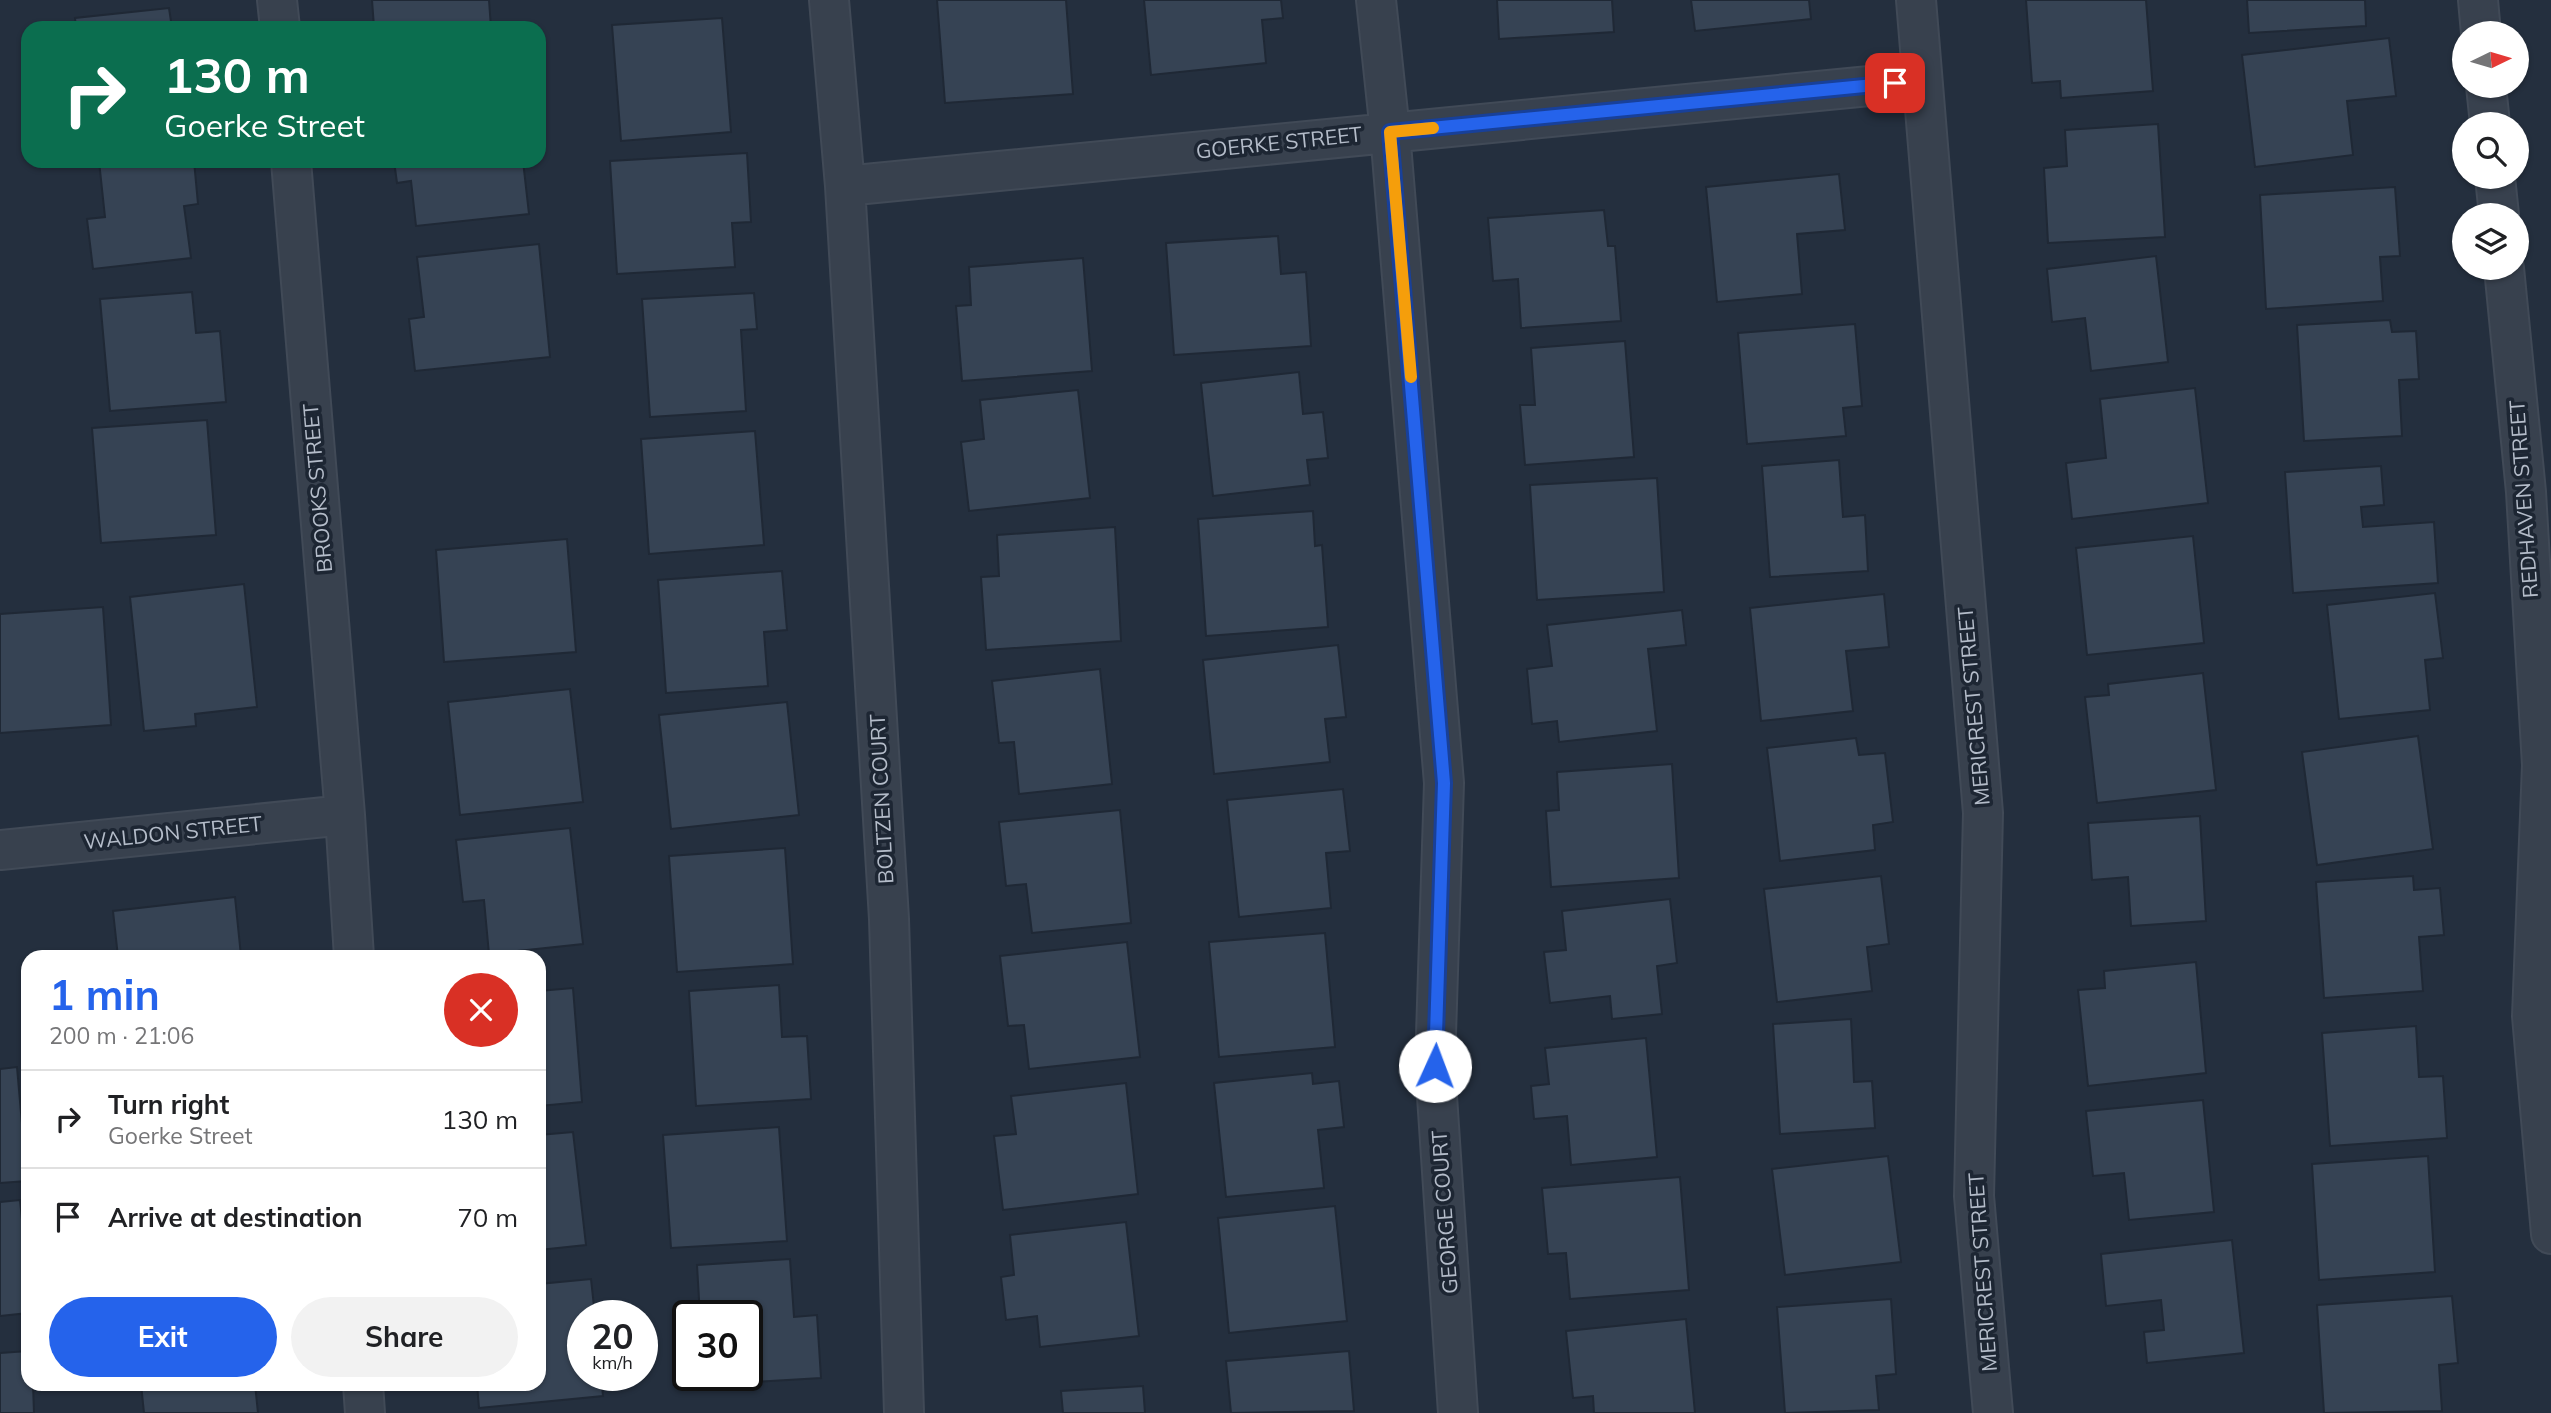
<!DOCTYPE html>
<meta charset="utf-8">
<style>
:root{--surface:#fff;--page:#f2f2f2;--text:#202124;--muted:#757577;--line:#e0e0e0;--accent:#2563eb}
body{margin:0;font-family:Mulish,sans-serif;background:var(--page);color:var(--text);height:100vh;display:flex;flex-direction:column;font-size:26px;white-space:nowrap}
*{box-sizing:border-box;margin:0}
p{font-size:23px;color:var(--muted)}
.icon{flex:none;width:38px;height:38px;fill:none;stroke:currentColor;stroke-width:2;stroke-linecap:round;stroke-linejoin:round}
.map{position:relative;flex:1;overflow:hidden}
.side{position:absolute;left:21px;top:950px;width:525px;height:441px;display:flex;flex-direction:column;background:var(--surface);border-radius:21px;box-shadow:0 2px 5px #0004}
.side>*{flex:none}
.guide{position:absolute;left:21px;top:21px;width:525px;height:147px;border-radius:21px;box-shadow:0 2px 5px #0004;background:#0b6e4f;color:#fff;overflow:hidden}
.needle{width:46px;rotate:85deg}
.controls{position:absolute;left:2452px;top:21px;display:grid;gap:14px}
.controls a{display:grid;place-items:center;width:77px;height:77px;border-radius:50%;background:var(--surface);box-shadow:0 2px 5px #0004;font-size:35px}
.speed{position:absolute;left:567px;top:1300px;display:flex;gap:14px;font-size:35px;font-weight:700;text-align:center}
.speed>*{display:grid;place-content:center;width:91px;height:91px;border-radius:50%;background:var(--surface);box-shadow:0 2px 5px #0004;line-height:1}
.speed small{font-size:18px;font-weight:400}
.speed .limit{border:4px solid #111;border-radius:10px;background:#fff;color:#111}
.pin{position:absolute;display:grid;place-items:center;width:60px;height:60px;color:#fff;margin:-30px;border-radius:14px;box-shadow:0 4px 10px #0006}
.me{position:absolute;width:77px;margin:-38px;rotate:2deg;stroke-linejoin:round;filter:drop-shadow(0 0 5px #0008)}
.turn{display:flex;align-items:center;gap:24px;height:147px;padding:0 28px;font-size:32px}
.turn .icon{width:91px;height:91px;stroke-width:2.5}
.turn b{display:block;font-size:49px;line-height:60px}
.round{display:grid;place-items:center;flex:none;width:74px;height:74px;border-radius:37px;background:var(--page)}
.headline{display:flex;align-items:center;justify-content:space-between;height:119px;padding:0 28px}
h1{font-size:42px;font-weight:700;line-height:52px;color:var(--accent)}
.primary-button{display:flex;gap:14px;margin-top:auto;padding:14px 28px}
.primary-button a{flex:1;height:80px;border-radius:42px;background:var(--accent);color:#fff;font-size:28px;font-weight:700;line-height:80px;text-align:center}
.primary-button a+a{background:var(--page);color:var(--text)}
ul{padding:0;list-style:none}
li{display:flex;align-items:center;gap:21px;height:98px;padding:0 28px;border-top:2px solid var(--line)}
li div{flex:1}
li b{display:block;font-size:26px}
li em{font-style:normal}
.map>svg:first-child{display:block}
.building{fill:#364354;stroke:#1f2835;stroke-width:2}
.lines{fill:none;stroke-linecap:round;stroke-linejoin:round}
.street-casing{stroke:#414a57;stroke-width:42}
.street{stroke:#38414e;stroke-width:38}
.route-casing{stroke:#184099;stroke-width:18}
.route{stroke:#2563eb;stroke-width:12}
.slow{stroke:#f59e0b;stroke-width:12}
.labels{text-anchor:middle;stroke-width:7;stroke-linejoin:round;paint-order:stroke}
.street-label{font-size:21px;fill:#b4bcc9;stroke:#1d2633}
</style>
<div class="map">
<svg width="2551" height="1413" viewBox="0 0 2551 1413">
<rect width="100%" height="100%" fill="#242f3e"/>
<!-- building -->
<path class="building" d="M372,0H489L491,28L374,27Z
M937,0H1066L1073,94L945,103Z
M1144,0H1281L1283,18L1262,20L1266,63L1151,75Z
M1497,0H1612L1614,32L1499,39Z
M1691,0H1809L1811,19L1695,31Z
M2026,0H2146L2153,91L2061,98L2060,81L2032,83Z
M2247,0H2365L2366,26L2249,33Z
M169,8L172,28H76L75,18Z
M722,18L731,132L621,141L612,25Z
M2389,38L2396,96L2347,101L2353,155L2255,167L2242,55Z
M2158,124L2165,237L2048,243L2044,168L2067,166L2065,130Z
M747,153L751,222L732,223L735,267L617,274L610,161Z
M99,161H194L198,204L184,206L191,258L93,269L87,219L105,217Z
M394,161H523L529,214L416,226L411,181L397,183Z
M1839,174L1845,230L1797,234L1802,294L1717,302L1706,187Z
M2395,187L2400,256L2380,257L2383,301L2266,309L2260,195Z
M1604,210L1608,246H1615L1621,321L1521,328L1518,279L1493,281L1488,218Z
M1278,236L1281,274L1306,272L1311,346L1174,355L1166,243Z
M539,244L550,357L415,371L409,319L424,317L417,257Z
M2156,256L2168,362L2091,371L2085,318L2052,322L2047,269Z
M1083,258L1092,371L962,381L956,306L971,305L969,267Z
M192,292L196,333L220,331L226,402L110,411L100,299Z
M754,293L757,329L741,330L746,411L650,417L642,299Z
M2390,320L2392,332L2416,331L2419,379L2399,380L2402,436L2304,441L2297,325Z
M1855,324L1862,406L1843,408L1846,436L1747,444L1738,333Z
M1625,341L1634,457L1525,465L1520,405H1535L1531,348Z
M1299,372L1303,414L1323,412L1328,458L1307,460L1310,485L1213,496L1201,383Z
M2195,388L2208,503L2072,519L2066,463L2106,458L2100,399Z
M1078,390L1090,498L969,511L961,442L984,439L980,400Z
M207,420L216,535L101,543L92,428Z
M755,431L764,545L649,554L641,439Z
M1839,460L1843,517L1865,515L1868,571L1770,577L1762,466Z
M2381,466L2384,505L2361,507L2363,527L2434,522L2438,583L2293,593L2285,472Z
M1657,478L1664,592L1537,600L1530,485Z
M1313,511L1315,546L1322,545L1328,627L1206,636L1198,519Z
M1115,527L1121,641L986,650L981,577L999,576L997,535Z
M2193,536L2204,643L2087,655L2076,548Z
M567,539L576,652L444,662L436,550Z
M782,571L787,630L764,632L768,686L666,693L658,580Z
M244,584L257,707L195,714L196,726L144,731L130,597Z
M2435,593L2443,658L2425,660L2430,710L2339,719L2327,605Z
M1884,594L1889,647L1846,651L1853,711L1761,721L1750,608Z
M103,607L111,725L0,733V614Z
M1682,610L1686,645L1648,649L1657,731L1559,742L1557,721L1532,724L1527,669L1552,666L1547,625Z
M1338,645L1346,717L1325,719L1330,762L1214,774L1203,660Z
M1100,669L1112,784L1019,794L1014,742L999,743L992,681Z
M2203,673L2216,790L2097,803L2085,697L2109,695L2108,684Z
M570,689L583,802L460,815L448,702Z
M787,702L799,815L671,829L659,715Z
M2418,736L2433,849L2317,865L2302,752Z
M1856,738L1859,755L1885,753L1893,822L1873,825L1875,850L1780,861L1767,748Z
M1672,764L1679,878L1551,887L1546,811L1559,810L1557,772Z
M1343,789L1350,851L1326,853L1331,908L1239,917L1227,800Z
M1120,810L1131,923L1032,933L1026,884L1006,886L999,822Z
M2200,816L2206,921L2131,926L2128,877L2092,880L2088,823Z
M570,828L583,944L489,954L484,900L463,902L456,840Z
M785,848L793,964L677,972L669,856Z
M1881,876L1889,944L1867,947L1872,991L1777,1002L1764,889Z
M2413,876L2414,890L2440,888L2444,935L2419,937L2423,991L2324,998L2316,882Z
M235,897L241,956L257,954V957H118L113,911Z
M1670,899L1677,963L1657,966L1662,1014L1612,1019L1610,996L1550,1003L1544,952L1566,950L1562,911Z
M1325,933L1335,1047L1219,1057L1209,942Z
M1127,942L1140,1057L1029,1069L1024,1025L1008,1026L1000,956Z
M2196,962L2206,1073L2088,1086L2078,990L2105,988L2104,971Z
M779,985L782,1037L807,1036L811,1099L696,1106L689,991Z
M573,988L582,1102L539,1106V991Z
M1851,1019L1854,1082L1872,1081L1875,1128L1780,1134L1773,1024Z
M2416,1026L2419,1077L2443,1076L2447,1138L2330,1146L2322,1033Z
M1646,1038L1657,1157L1571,1165L1567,1116L1534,1119L1531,1086L1549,1084L1545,1048Z
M17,1067L27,1181L0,1183V1069Z
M1312,1073L1313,1084L1339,1081L1344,1127L1318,1130L1324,1188L1226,1197L1214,1083Z
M1126,1083L1138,1194L1003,1210L994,1136L1016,1134L1011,1096Z
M2203,1100L2214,1212L2129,1220L2124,1173L2093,1176L2086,1111Z
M779,1127L787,1241L671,1248L663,1135Z
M573,1132L586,1245L539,1250V1135Z
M1888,1156L1901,1262L1785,1275L1772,1169Z
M2428,1156L2435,1272L2319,1280L2312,1164Z
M1680,1177L1689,1290L1570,1299L1566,1253L1548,1254L1542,1188Z
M20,1200L28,1277V1313L0,1316V1202Z
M1335,1206L1347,1321L1229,1333L1218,1218Z
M1126,1222L1139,1336L1040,1347L1037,1316L1006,1320L1001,1277L1014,1275L1010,1235Z
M2232,1240L2244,1353L2147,1363L2144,1332L2164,1330L2161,1300L2106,1306L2101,1254Z
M790,1259L794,1317L817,1315L821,1378L705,1385L704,1376H747V1316H700L697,1265Z
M591,1279L595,1316H583V1376H601L603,1396L479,1408L477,1384H539V1284Z
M2452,1296L2458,1363L2439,1365L2442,1411L2324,1413L2317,1305Z
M1891,1299L1896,1374L1876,1376L1879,1410L1785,1413L1777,1307Z
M1686,1319L1695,1413H1594L1593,1396L1573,1398L1566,1331Z
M28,1351V1384H33L34,1413H0V1353Z
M1349,1351L1354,1411L1231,1413L1226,1361Z
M141,1384H255L258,1413H144Z
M1143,1386L1145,1413H1063L1061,1391Z"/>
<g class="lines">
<!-- street casing -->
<g class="street-casing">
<path id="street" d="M277,0L280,28
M829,0L845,186L889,919L904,1413
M1376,0L1390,132L1444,783L1435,1066L1458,1413
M1916,0L1983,813L1974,1196L1993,1413
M2478,0L2481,33
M2486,86L2490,124
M291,161L345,815L354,957
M2495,177L2499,215
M845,186L1921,81
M2504,268L2526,492L2542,765L2532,1016L2551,1234
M0,850L345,815
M363,1384L365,1413"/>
</g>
<!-- street -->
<use href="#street" class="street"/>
</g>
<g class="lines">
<!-- route casing -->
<g class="route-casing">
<path id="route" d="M1435,1066L1444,783L1390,132L1895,83"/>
</g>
<!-- route -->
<use href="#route" class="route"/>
<!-- slow -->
<path class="slow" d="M1411,377L1390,132L1433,128"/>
</g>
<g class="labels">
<!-- street labels -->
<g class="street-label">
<text transform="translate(1279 143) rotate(-6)" y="7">GOERKE STREET</text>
<text transform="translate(318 488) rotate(-95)" y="7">BROOKS STREET</text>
<text transform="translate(2524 499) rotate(-94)" y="7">REDHAVEN STREET</text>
<text transform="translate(1974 706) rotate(-95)" y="7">MERICREST STREET</text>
<text transform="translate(882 799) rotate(-93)" y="7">BOLTZEN COURT</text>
<text transform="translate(173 833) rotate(-6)" y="7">WALDON STREET</text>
<text transform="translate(1445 1212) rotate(-94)" y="7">GEORGE COURT</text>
<text transform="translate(1983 1272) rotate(-94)" y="7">MERICREST STREET</text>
</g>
</g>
</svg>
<div class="controls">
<a><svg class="needle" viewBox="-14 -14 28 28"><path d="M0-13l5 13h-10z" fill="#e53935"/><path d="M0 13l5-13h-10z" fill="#757577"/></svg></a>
<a><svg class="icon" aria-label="search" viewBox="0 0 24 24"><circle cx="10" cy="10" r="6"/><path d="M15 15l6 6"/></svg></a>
<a><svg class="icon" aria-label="layers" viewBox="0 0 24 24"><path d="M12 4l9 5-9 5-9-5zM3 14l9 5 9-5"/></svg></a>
</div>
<div class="speed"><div>20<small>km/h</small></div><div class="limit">30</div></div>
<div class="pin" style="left:1895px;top:83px;background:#d93025"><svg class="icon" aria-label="arrive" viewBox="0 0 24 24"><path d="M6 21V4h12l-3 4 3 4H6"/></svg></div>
<svg class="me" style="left:1435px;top:1066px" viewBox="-20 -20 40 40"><circle r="19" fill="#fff"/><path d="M0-13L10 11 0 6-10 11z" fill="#2563eb"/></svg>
<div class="guide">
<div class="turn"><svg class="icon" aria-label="right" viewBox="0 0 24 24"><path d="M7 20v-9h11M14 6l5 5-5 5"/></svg><div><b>130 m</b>Goerke Street</div></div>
</div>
<section class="side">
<div class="headline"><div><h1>1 min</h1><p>200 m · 21:06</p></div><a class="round" style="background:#d93025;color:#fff"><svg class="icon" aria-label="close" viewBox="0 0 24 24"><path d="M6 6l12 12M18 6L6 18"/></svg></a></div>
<ul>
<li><svg class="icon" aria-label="right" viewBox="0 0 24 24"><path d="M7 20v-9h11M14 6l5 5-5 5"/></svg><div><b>Turn right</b><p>Goerke Street</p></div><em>130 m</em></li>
<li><svg class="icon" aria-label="arrive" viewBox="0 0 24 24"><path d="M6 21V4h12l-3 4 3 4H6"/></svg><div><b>Arrive at destination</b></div><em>70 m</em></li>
</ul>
<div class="primary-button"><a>Exit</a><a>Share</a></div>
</section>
</div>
